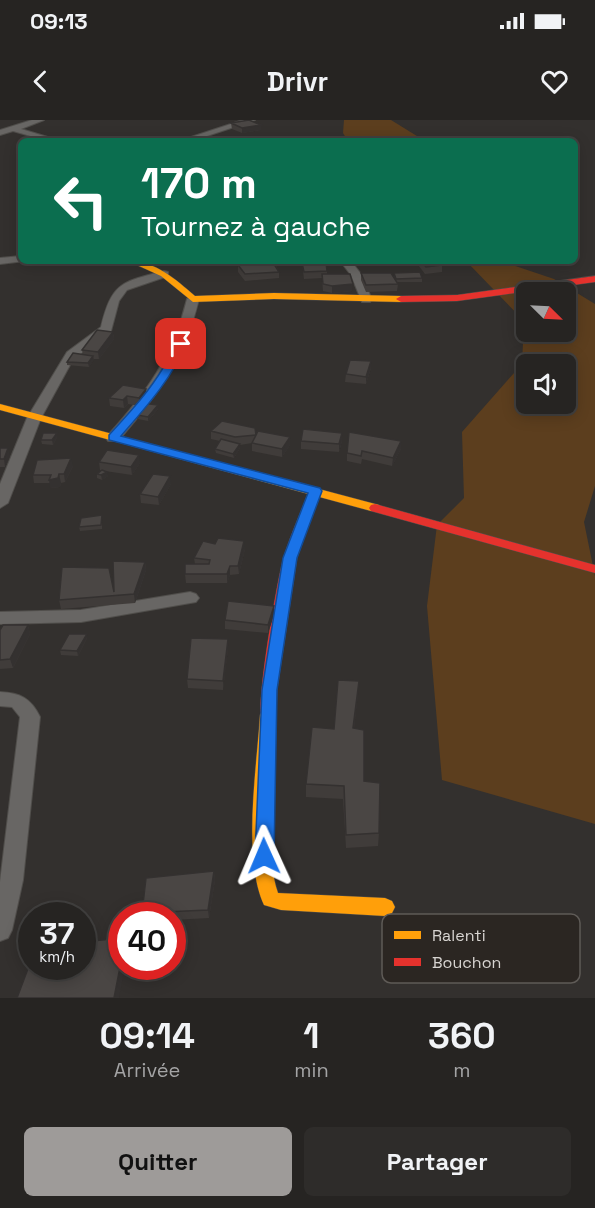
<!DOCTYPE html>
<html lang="fr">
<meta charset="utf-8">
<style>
:root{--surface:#262422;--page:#2e2c2a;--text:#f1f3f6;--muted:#a4a4a5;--line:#424140;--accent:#9e9b99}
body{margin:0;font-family:"Space Grotesk",sans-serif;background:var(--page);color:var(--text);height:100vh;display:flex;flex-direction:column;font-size:22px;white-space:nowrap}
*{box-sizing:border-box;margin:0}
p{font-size:20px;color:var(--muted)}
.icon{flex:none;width:33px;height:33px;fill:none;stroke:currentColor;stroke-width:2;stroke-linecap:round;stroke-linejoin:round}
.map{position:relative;height:878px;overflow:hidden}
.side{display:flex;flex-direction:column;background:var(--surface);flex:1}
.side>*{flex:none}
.hud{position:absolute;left:18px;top:18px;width:560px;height:126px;border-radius:9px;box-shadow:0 3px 15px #0003,0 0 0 2px var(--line);background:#0b6e4f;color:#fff;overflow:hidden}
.needle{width:39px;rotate:114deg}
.controls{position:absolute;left:516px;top:162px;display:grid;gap:12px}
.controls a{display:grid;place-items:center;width:60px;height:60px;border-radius:9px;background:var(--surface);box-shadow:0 3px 15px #0003,0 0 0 2px var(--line);font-size:30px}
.speed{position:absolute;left:18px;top:782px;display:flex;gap:12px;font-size:30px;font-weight:700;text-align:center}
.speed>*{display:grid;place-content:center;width:78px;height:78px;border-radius:50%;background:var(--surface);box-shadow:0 3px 15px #0003,0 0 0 2px var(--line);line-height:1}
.speed small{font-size:15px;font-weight:400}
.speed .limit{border:9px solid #d22;background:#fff;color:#111}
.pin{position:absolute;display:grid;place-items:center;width:51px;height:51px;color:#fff;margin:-26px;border-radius:12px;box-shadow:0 3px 9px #0006}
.me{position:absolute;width:66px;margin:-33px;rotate:359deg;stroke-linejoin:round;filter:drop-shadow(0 0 4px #0008)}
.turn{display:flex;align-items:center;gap:21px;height:126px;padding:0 24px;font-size:27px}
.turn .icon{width:78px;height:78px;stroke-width:2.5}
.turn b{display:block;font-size:42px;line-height:51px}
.eta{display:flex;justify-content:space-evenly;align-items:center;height:102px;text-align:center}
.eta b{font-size:36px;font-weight:800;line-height:42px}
.cta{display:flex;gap:12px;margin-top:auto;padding:12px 24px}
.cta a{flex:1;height:69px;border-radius:9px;background:var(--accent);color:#111;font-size:24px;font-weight:800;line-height:69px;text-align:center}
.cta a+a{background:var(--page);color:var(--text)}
.status{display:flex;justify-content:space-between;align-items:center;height:42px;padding:0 30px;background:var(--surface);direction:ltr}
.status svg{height:16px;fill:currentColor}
header{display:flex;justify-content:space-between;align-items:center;height:78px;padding:0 24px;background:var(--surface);font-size:27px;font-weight:800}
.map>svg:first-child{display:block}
.green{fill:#5c3e1e;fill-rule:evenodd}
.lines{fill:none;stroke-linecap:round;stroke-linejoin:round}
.street-casing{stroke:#504e4b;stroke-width:2}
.slow-casing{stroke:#504e4b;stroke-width:1}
.jam-casing{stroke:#504e4b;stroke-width:1}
.street{fill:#686664;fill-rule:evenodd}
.slow{fill:#ff9f0a;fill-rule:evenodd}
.jam{fill:#e5322d;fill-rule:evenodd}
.wall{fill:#403c3a}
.shaded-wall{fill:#343130}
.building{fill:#4a4644;stroke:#343130;stroke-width:1.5}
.route{fill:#1a73e8;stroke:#114b97;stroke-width:1.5}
.key{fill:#2b2622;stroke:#5f5b57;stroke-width:1.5}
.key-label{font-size:16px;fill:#d8d5d2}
</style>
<div class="status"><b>09:13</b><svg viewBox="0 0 49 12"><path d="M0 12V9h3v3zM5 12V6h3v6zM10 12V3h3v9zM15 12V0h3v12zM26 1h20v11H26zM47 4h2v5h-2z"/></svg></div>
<header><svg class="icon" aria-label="back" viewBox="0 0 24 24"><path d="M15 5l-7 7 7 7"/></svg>Drivr<svg class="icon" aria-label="heart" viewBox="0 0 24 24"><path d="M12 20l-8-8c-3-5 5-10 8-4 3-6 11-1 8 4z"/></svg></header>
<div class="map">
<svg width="595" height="878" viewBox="0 0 595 878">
<rect width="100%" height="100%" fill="#33302e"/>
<!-- green -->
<path class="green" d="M344,0H391L425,21H348L343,13Z
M466,141H501L554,159L595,184V366L584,402L595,456V704L442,660L427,486L437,405L464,378L462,312L522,244L524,201ZM526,172H566V212H526ZM526,244H566V284H526Z"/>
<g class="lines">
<!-- street casing -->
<g class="street-casing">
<path id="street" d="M32,0H44L21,9L61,21H48L13,11L0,15V10Z
M243,0H255L192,21H179Z
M21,136V141H25L0,144V138Z
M340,141H351L361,154L372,180L370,182H362L351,155Z
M164,151L168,152V156L127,170L119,181L111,211L75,238L70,245L41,298L8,383L0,388V364L27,298L67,232L101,207C112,162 122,162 164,151Z
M193,176L199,179C185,238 157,276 118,321H108L106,318L108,315C147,272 173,236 187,179Z
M190,472L196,474L199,478L196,482L81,502L0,504V492L81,490Z
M0,572C20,573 31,578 40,597L23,760L12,810L8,818L0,821V762L20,597L12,587L0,586Z"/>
</g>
<!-- slow casing -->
<g class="slow-casing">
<path id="slow" d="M128,141C156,141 175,159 195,176L274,173L401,176L406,179L401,182L274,179L193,182L161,156Z
M0,284L379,385L381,388L379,391H371L0,290Z
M268,589L274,591L276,595C274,642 263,730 278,773L385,778L392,781L395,787L392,793L385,796L281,790L264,785C242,738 257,647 260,595L262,591Z"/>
</g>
<!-- jam casing -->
<g class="jam-casing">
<path id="jam" d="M595,156V162L457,181L401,182L396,179L401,176L457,175Z
M315,367L321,371L297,438L277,570L276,595L274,599L268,601L262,599C255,587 278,455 284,436C291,414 301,392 309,371Z
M375,384L595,445V453L371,391L369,388L371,385Z"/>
</g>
<!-- street -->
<use href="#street" class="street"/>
<!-- slow -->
<use href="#slow" class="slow"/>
<!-- jam -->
<use href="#jam" class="jam"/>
</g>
<!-- wall -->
<path class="wall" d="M231,3L261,10L242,13L232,9Z
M183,141H205L191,145Z
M257,141H285V144L276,145L279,152V158L245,161L238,152V145L259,144Z
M415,141H438L442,145V152L425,154Z
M302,143L327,151V154L352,171L332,173L323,171L322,158L304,159Z
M361,153L395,160L394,153L422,158V162H397L398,164L397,171L366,172L361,160Z
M113,212L114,219L99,239H94L89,247L67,245V242L83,235L82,230Z
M371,241V248L366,264L345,262L346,254Z
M123,265L147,277L142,283L158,285V289L148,301L133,298L132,294L140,286L128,284L124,288L110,286L109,278Z
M211,311L256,315L290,325L282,337L252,331V323L240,325V328L234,338L216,333L215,329L220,321L211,319Z
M342,313V321L339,332L301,329V321Z
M57,317L53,325L42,324L41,320Z
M401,321V329L392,346L362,339L361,344L347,341V333Z
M0,328L10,336L5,347H0Z
M99,342L140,343L132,355L105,351L108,356L102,360L97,358V354L101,351L100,350Z
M73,346L65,362L61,363L60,367L50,368V363H34L33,355Z
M171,364L159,385L141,383L140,374Z
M102,399V409L80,411L79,407Z
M245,429L239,454L230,455L227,463H186L185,454L195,444L194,438Z
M145,442L146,450L135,483L61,489L59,480L114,472Z
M274,495L268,513L225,509V500Z
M28,505L30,514L13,548L0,549V510Z
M87,514V518L78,536L61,535L60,530Z
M228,519V528L223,570L188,568L187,559Z
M358,574L354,608L364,661L379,713L378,726L346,728L343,679L306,677V664L334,609Z
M214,751L215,760L209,798L172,800V795H143L142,793Z"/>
<!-- shaded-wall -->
<path class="shaded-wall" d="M261,5V10L242,13V8Z
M190,141H205L191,145Z
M261,141H285V144L262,147Z
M353,164L352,171L332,173V166Z
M113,212L114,219L99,239L98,232Z
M93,236L94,240L89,247L88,243Z
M371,241V248L366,264V257Z
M146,269L147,277L140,286L139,278Z
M127,276L128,284L124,288L123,280Z
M158,285V289L148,301V297Z
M57,313V317L53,325L52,320Z
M342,313V321L339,332V324Z
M290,317V325L282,337V329Z
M401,321V329L392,346L393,338Z
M240,324V328L234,338L233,334Z
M8,328L10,336L5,347L4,339Z
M139,335L140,343L132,355L131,347Z
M71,338L73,346L65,362L64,354Z
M107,352L108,356L102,360L101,355Z
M59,354L61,363L60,367L50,368L49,360Z
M170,356L171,364L159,385L158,377Z
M244,421L245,429L239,454L238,446Z
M145,442L146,450L135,483L134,474Z
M230,446V455L227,463V454Z
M274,486V495L268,513V505Z
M28,505L30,514L13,548L10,539Z
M87,514V518L78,536L77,531Z
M228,519V528L223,570V561Z
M359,561L358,574L352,621L353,608Z
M214,751L215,760L209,798L208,790Z
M122,837V846H125L119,878H114Z"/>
<!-- building -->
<path class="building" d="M249,0L261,5L242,8L231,3Z
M183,18L198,21H174Z
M421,141H438L442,145L426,147Z
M326,142L327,151L304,152L302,143Z
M274,144L279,152L245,154L238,145Z
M420,152L422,158L396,159L394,153Z
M361,153H391L398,164L366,165Z
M322,154H350L353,164L332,166L323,164Z
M97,210L113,212L98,232L82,230Z
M73,233L93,236L88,243L67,242Z
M350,240L371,241L366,257L346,254Z
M123,265L146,269L139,278L127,276L123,280L109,278Z
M142,283L158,285L148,297L132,294Z
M222,301L255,308L256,315L258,311L290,317L282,329L252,323L256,315L235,317L211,311Z
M303,309L342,313L339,324L301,321Z
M349,312L401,321L393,338L362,331L361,336L347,333Z
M43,313H57L52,320H41Z
M221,319L240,324L233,334L215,329Z
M0,328H8L4,339H0Z
M107,330L139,335L131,347L99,342Z
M71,338L64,354H59L58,358L49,360L51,355H33L37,340Z
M102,350L107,352L101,355L97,354Z
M153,354L170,356L158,377L140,374Z
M102,395L101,405L79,407L81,398Z
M218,418L244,421L238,446H230L227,454H185V444H209L210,440L194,438L203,421L215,424Z
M113,441L145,442L134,474L59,480L62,447L109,448L114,472Z
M228,481L274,486L268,505L225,500Z
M3,505H28L10,539L0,540V510Z
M69,514H87L77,531L60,530Z
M191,518L228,519L223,561L187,559Z
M338,560L359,561L353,608L364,610V661L380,663L379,713L346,715L344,666L306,664L312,607L334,609Z
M214,751L208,790L142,793L146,758Z
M122,818V837L114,878H17L32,838V846H82V822Z"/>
<!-- route -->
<path class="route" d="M181,220L186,224C171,260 146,287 121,316L320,368L322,371L297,438L277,570L274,736L271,742L264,744L258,742L255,736L262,570L283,438L308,373L109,320V315C129,293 148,273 163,248C169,240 173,224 181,220Z"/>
<!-- legend -->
<rect x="382" y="794" width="198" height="69" rx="9" class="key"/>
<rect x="394" y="811" width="27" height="8" fill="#ff9f0a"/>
<rect x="394" y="838" width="27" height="8" fill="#e5322d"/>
<g class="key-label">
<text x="432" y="821">Ralenti</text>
<text x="432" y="848">Bouchon</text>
</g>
</svg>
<div class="controls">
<a><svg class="needle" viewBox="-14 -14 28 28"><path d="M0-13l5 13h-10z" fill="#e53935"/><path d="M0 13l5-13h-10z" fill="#a4a4a5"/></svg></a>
<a><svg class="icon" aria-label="sound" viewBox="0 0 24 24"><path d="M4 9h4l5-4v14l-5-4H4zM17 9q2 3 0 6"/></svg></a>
</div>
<div class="speed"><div>37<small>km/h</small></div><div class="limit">40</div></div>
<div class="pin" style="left:181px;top:224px;background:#d93025"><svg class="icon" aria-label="arrive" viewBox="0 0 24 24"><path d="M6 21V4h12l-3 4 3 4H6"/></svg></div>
<svg class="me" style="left:264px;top:736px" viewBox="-20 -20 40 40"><path d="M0-17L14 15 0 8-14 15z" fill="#1a73e8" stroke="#fff" stroke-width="4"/></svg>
<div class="hud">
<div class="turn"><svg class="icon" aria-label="left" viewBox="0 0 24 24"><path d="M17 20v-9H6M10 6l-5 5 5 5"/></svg><div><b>170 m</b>Tournez à gauche</div></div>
</div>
</div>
<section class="side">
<div class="eta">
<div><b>09:14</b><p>Arrivée</p></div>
<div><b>1</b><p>min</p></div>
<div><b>360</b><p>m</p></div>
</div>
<div class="cta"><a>Quitter</a><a>Partager</a></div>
</section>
